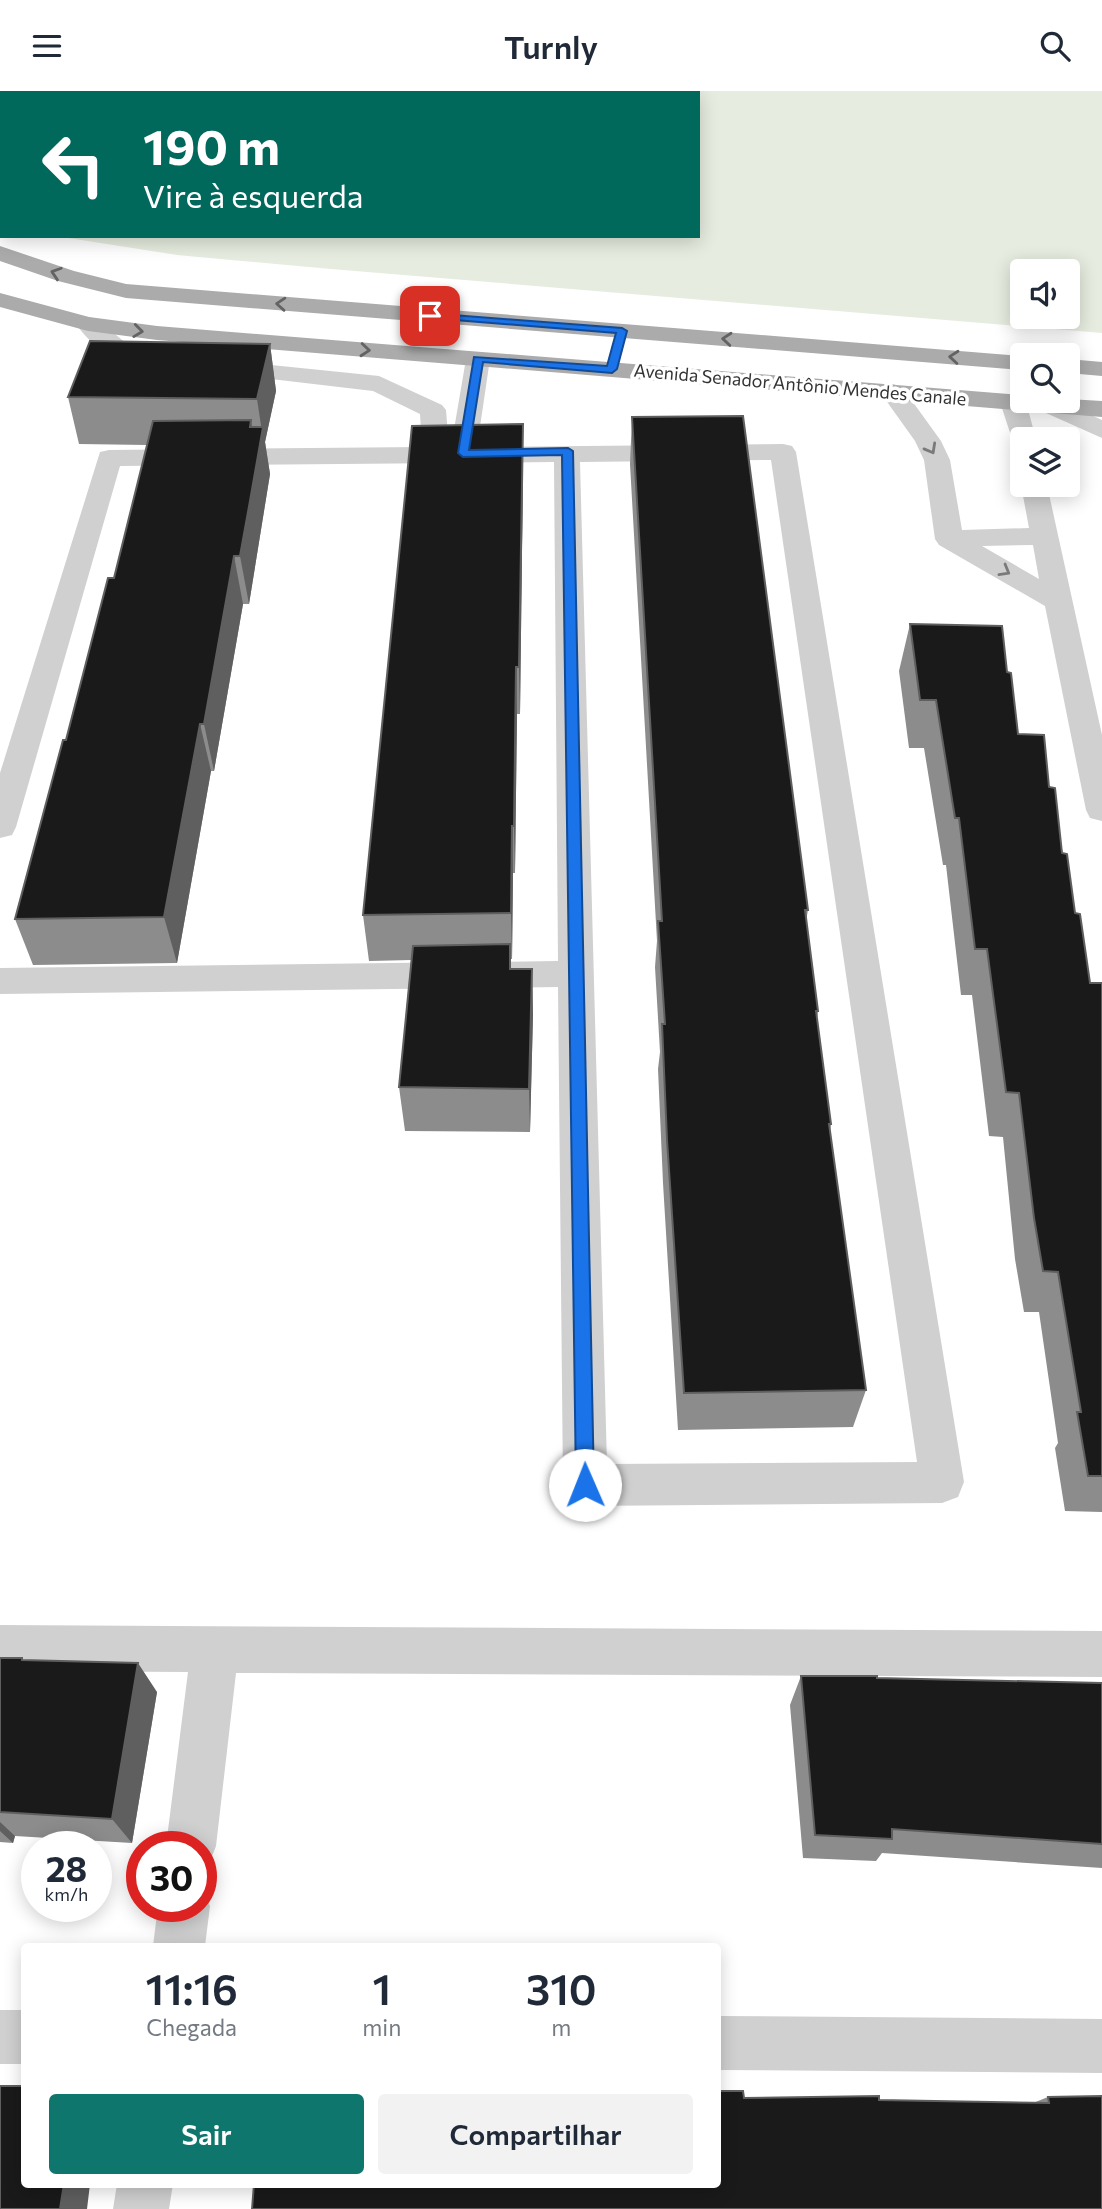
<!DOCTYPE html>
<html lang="pt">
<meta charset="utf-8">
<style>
:root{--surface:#fff;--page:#f2f2f3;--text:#1f2937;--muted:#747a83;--accent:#0f766e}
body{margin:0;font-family:Commissioner,sans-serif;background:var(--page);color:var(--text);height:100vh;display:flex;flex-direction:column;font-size:26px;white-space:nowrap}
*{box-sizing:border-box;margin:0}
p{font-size:23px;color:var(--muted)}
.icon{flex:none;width:38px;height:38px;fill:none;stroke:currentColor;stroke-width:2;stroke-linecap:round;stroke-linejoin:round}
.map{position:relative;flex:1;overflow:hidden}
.sheet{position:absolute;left:21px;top:1852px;width:700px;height:245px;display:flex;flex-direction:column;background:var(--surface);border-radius:7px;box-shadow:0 4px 18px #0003}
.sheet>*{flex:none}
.top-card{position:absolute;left:0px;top:0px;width:700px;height:147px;box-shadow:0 4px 18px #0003;background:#00695c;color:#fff;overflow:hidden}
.buttons{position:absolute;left:1010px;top:168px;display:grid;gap:14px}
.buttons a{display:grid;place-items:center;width:70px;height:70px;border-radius:7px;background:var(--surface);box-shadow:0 4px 18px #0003;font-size:35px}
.speed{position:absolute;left:21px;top:1740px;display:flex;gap:14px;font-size:35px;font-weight:700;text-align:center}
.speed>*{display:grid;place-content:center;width:91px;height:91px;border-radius:50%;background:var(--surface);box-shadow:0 4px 18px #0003;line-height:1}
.speed small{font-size:18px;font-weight:400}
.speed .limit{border:10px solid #d22;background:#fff;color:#111}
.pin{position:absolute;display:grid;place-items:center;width:60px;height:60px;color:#fff;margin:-30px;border-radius:14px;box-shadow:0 4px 10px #0006}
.me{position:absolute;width:77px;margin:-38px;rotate:359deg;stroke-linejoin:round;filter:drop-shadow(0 0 5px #0008)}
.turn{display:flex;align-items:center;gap:24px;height:147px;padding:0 28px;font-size:32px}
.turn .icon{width:91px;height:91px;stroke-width:2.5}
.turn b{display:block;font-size:49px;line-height:60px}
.eta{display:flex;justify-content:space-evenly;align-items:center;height:119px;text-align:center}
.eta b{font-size:42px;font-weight:600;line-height:49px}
.action{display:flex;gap:14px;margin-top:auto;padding:14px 28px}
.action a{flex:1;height:80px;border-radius:7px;background:var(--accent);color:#fff;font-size:28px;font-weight:600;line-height:80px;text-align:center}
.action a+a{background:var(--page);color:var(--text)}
header{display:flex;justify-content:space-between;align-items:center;height:91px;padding:0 28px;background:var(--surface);font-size:32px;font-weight:600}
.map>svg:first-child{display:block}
.green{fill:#e6ecdf;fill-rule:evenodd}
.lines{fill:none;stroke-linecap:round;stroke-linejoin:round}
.minor{fill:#d0d0d0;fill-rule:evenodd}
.major{fill:#ababab;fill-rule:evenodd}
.wall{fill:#8c8c8c}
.shaded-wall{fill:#5f5f5f}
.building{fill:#1a1a1a;stroke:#5f5f5f;stroke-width:2}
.oneway{stroke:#636363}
.oneway2{stroke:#7a7a7a}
.route{fill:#1a73e8;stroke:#114b97;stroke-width:2}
.labels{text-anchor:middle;stroke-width:7;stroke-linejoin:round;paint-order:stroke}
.far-street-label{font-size:18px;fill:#333;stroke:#fff}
</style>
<header><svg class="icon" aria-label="menu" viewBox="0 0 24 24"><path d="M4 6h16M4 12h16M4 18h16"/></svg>Turnly<svg class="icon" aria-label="search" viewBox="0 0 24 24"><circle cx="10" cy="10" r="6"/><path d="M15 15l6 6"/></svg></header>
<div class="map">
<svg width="1102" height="2118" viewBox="0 0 1102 2118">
<rect width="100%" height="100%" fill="#fff"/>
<!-- green -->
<path class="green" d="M0,0H1102V242L331,178L177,164L56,145H698V2H2V126ZM1022,180H1068V226H1022Z"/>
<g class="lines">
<!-- minor -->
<path class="minor" d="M88,226L97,228L134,259L163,264L166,269L163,274C129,283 95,260 76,233L79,228Z
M478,261L487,263L490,268L477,356L783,353L792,355L796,361L964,1391L958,1406L942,1412L585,1415L569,1409L563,1394L558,896L0,903V877L558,870L554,371L120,375L16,736L12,744L0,747V682L100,361L109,359L422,356L420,323L373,300L212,281L209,276L212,271L221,269L379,285L442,314L446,319L449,356H451L466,268L469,263ZM771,369L917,1371L607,1373L580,371Z
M893,293L902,296L941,350L950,369L962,439L1029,437L1021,394L1022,392L1047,394L1102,644V730L1090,727L1086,719L1045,515L939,454L935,448L924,369L915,350L880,301L884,296ZM1033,454L1039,488L982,455Z
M1013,303L1022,306V310L1026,311L1036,348H1022V356L1014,354L1000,311L1004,306Z
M1035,310H1060L1102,329V347L1037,318L1033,313Z
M0,1534L1102,1540V1586L236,1582L216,1755L209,1773L201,1776V1755H166L188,1581L0,1580Z
M201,1796L210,1815L205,1855H153L158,1815H201Z
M0,1919H24V1973H0Z
M718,1925L1102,1928V1982L718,1979Z
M117,2093H173L169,2118H113Z"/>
<!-- major -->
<path class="major" d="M0,155L74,180L126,193L1022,265V279L126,207L58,190L0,170Z
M0,202L89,226L157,235L1022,304V310H1068V308L1102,310V326L157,249L88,240L0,216Z
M1068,268L1102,271V285L1068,282Z"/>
</g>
<!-- wall -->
<path class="wall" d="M270,253L276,300L265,351L270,383L249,513H243L214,680H211L177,872L33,874L15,828L114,487L147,354L79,353L68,306Z
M632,326L808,819L806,830L818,920L817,927L831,1033L830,1039L866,1299L853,1336L678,1339L663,1092L658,978L660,961L655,876L657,850L630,373Z
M523,333V380L520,623H517L515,782H513L512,868H511V878H532L533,924L530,1041L405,1040L399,996L411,869L369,870L363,824Z
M910,533L1007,581L1018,643L1049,696L1090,892H1102V1421L1065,1420L1055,1357L1058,1352L1039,1221H1024L1015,1168L1003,1046L989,1045L972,904H961L946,774H943L924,657H909L899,580Z
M0,1567L24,1569L157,1601L132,1752L15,1745L13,1752L0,1751Z
M801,1585L1102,1592V1777L882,1762L876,1770L803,1767L790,1614Z
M1048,2006L1102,2118L744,2007L1033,2012Z"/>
<!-- shaded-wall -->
<path class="shaded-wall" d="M270,253L276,300L265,351L270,383L249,513L240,465L250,336L251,329L257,368L262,341L257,308Z
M523,333V380L520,623L519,576Z
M234,465L243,513L214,680L204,633Z
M516,576L517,623L515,782L514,735Z
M200,633L211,680L177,872L164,826Z
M512,735L513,782L512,868L511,822Z
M532,878L533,924L530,1041L529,998Z
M138,1572L157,1601L132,1752L112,1728Z
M0,1731L15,1745L13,1752L0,1740Z
M64,2093H90L87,2118H60Z"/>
<!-- building -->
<path class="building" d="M90,250L270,253L257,308L68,306Z
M743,325L808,819H805L818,920H816L831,1033H829L866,1299L684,1302L667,1049L662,933H665L658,830H662L632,326Z
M251,329L250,336H263L250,410L240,465H234L204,633H200L164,826L15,828L63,649H66L108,487H114L153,330Z
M523,333L519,576H516L514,735H512L511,822L363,824L412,335Z
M910,533L1002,535L1007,581L1011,582L1018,643L1044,644L1049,696L1055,697L1062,762L1067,763L1075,822L1080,823L1090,892H1102V1385H1088L1077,1321H1081L1058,1181L1043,1180L1034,1127L1019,1002L1006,1001L987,858H975L959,727H955L936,609H920Z
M510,853V878H532L529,998L399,996L413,855Z
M0,1567H22V1569L138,1572L112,1728L0,1721Z
M801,1585H877V1587L1102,1592V1753L892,1738V1748L815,1744Z
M0,1995H24V2093H64L60,2118H0Z
M718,2000H743L744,2007L879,2005V2009L1049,2012L1048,2006L1102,2005V2118H252L254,2093H718Z"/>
<!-- one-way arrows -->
<defs><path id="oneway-chevron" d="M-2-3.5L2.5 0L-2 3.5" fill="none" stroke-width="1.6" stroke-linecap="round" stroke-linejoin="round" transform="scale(1.75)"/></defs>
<g class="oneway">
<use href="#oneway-chevron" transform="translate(56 182) rotate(-162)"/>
<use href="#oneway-chevron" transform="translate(281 213) rotate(-176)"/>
<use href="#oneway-chevron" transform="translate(138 240) rotate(7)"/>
<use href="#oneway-chevron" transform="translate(727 248) rotate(-175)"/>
<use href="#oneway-chevron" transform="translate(365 259) rotate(5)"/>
<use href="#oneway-chevron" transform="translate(954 266) rotate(-175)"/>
</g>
<g class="oneway2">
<use href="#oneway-chevron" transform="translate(931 358) rotate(61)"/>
<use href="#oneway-chevron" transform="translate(1005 480) rotate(30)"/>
</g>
<!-- route -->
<path class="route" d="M427,222L622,237L627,240L617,278L612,282L483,271L469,359L568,357L573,360L594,1394L592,1400L585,1402L579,1400L576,1394L562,364L463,366L458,362L474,266L607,275L616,242L430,227H427Z"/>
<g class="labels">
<!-- far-street labels -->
<g class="far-street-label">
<text transform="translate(800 294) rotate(5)" y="6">Avenida Senador Antônio Mendes Canale</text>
</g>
</g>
</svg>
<div class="buttons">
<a><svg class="icon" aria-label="sound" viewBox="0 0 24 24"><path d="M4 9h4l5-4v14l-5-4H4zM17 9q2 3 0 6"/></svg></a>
<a><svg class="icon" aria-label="search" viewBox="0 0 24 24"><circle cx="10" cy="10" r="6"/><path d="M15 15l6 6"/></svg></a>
<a><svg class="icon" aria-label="layers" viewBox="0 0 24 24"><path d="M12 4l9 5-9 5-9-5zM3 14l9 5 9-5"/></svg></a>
</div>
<div class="speed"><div>28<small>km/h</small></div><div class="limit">30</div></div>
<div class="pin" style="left:430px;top:225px;background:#d93025"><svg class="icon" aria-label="arrive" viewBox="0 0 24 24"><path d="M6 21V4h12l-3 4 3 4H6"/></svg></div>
<svg class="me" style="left:585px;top:1394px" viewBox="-20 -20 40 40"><circle r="19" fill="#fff"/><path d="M0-13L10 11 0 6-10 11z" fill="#1a73e8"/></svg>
<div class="top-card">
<div class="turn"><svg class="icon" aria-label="left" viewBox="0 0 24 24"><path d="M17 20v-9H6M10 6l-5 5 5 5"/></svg><div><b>190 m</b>Vire à esquerda</div></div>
</div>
<section class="sheet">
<div class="eta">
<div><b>11:16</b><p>Chegada</p></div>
<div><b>1</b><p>min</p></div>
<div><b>310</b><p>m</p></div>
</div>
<div class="action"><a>Sair</a><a>Compartilhar</a></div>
</section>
</div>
